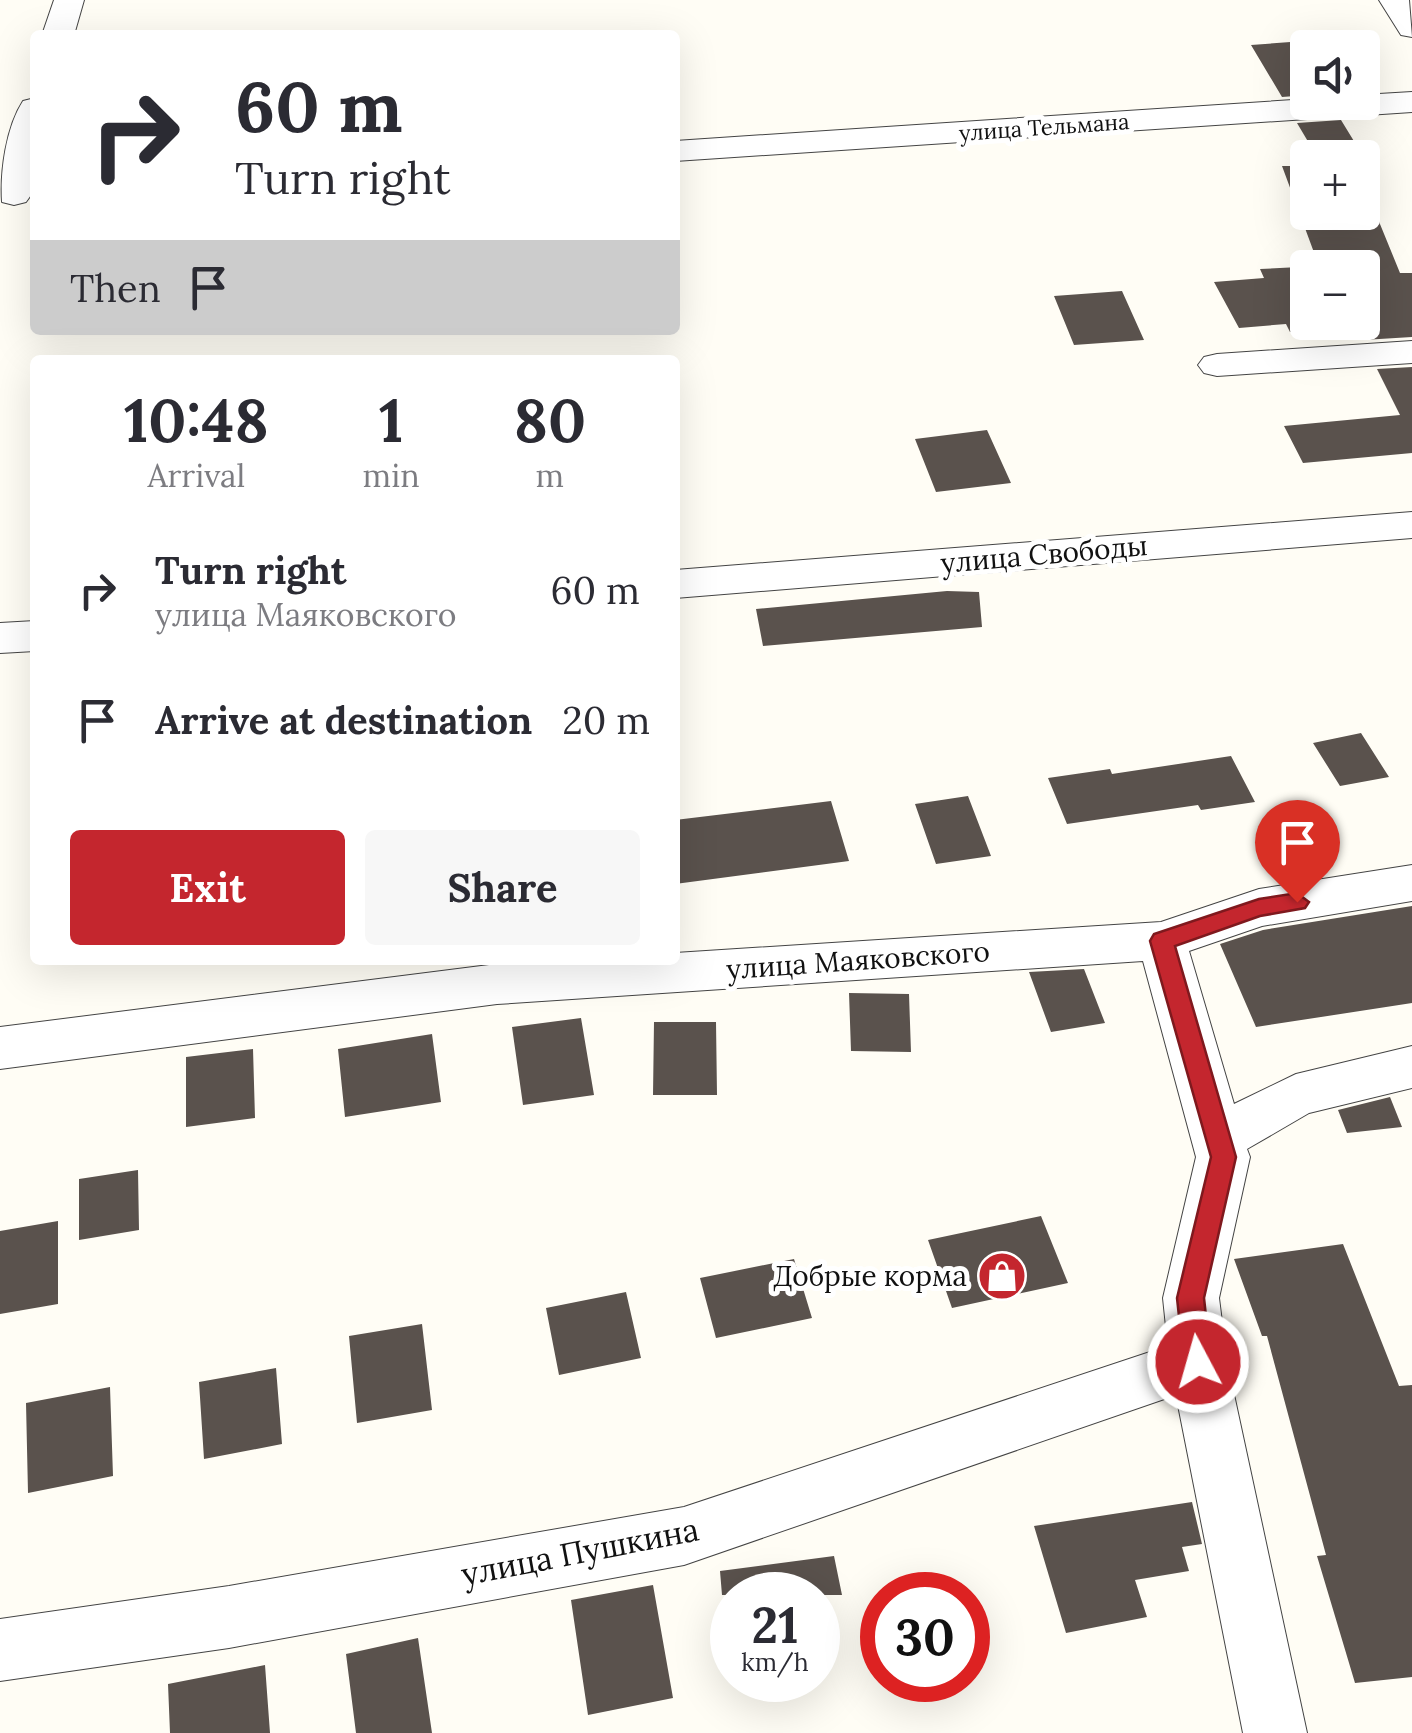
<!DOCTYPE html>
<meta charset="utf-8">
<style>
:root{--surface:#fff;--page:#f7f7f7;--text:#2b2b33;--muted:#7c7c81;--accent:#c4262e}
body{margin:0;font-family:Lora,serif;background:var(--page);color:var(--text);height:100vh;display:flex;flex-direction:column;font-size:38px;white-space:nowrap}
*{box-sizing:border-box;margin:0}
p{font-size:32px;color:var(--muted)}
.icon{flex:none;width:55px;height:55px;fill:none;stroke:currentColor;stroke-width:2;stroke-linecap:round;stroke-linejoin:round}
.map{position:relative;flex:1;overflow:hidden}
.sheet{position:absolute;left:30px;top:355px;width:650px;height:610px;display:flex;flex-direction:column;background:var(--surface);border-radius:10px;box-shadow:0 10px 40px #0002}
.sheet>*{flex:none}
.banner{position:absolute;left:30px;top:30px;width:650px;height:305px;border-radius:10px;box-shadow:0 10px 40px #0002;background:#fff;color:var(--text);overflow:hidden}
.tools{position:absolute;left:1290px;top:30px;display:grid;gap:20px}
.tools a{display:grid;place-items:center;width:90px;height:90px;border-radius:10px;background:var(--surface);box-shadow:0 10px 40px #0002;font-size:50px}
.speed{position:absolute;left:710px;top:1572px;display:flex;gap:20px;font-size:50px;font-weight:700;text-align:center}
.speed>*{display:grid;place-content:center;width:130px;height:130px;border-radius:50%;background:var(--surface);box-shadow:0 10px 40px #0002;line-height:1}
.speed small{font-size:25px;font-weight:400}
.speed .limit{border:15px solid #d22;background:#fff;color:#111}
.pin{position:absolute;display:grid;place-items:center;width:85px;height:85px;color:#fff;margin:-102px -42px;border-radius:50% 50% 50% 0;rotate:-45deg;box-shadow:0 0 10px #0007}
.pin .icon{rotate:45deg}
.me{position:absolute;width:110px;margin:-55px;rotate:354deg;stroke-linejoin:round;filter:drop-shadow(0 0 8px #0008)}
.turn{display:flex;align-items:center;gap:35px;height:210px;padding:0 40px;font-size:45px}
.turn .icon{width:130px;height:130px;stroke-width:2.5}
.turn b{display:block;font-size:70px;line-height:85px}
.then{display:flex;align-items:center;height:95px;padding:0 40px;background:#0003;gap:20px;font-size:38px}
.eta{display:flex;justify-content:space-evenly;align-items:center;height:170px;text-align:center}
.eta b{font-size:60px;font-weight:700;line-height:70px}
.cta{display:flex;gap:20px;margin-top:auto;padding:20px 40px}
.cta a{flex:1;height:115px;border-radius:10px;background:var(--accent);color:#fff;font-size:40px;font-weight:700;line-height:115px;text-align:center}
.cta a+a{background:var(--page);color:var(--text)}
ul{padding:0;list-style:none}
li{display:flex;align-items:center;gap:30px;height:130px;padding:0 40px}
li div{flex:1}
li b{display:block;font-size:38px}
li em{font-style:normal}
.map>svg:first-child{display:block}
.building{fill:#5a524d;fill-rule:evenodd}
.lines{fill:none;stroke-linecap:round;stroke-linejoin:round}
.minor-casing{stroke:#444;stroke-width:2}
.minor{fill:#fff;fill-rule:evenodd}
.route{fill:#c4262e;stroke:#7f191e;stroke-width:2.5}
.labels{text-anchor:middle;stroke-width:10;stroke-linejoin:round;paint-order:stroke}
.far-street-label{font-size:22px;fill:#111;stroke:#fff}
.street-label{font-size:28px;fill:#111;stroke:#fff}
.poi-label{font-size:28px;fill:#111;stroke:#fff;text-anchor:end}
.near-street-label{font-size:32px;fill:#111;stroke:#fff}
</style>
<div class="map">
<svg width="1412" height="1733" viewBox="0 0 1412 1733">
<rect width="100%" height="100%" fill="#fffdf5"/>
<!-- building -->
<path class="building" d="M1304,41L1308,48V95L1282,97L1251,45Z
M1341,120L1360,151L1316,155L1297,123Z
M1282,166H1308V212H1362V180L1400,273H1412V337L1363,340L1357,328L1290,332L1286,324L1239,328L1214,282L1264,278L1260,269L1319,266ZM1308,268H1362V322H1308Z
M1122,291L1144,340L1074,345L1054,296Z
M1412,367V453L1303,463L1284,426L1400,415L1377,369Z
M987,430L1011,483L936,492L915,439Z
M947,591L979,592L982,627L763,646L756,609Z
M1361,733L1389,777L1340,786L1313,743Z
M1231,756L1255,802L1201,810L1198,805L1067,824L1048,778L1110,769L1112,774Z
M968,796L991,856L936,864L915,804Z
M831,801L849,861L675,884V820Z
M1412,906V1003L1256,1027L1220,944L1263,930Z
M1084,969L1105,1023L1051,1032L1029,972Z
M849,993L909,994L911,1052L851,1051Z
M581,1018L594,1095L523,1105L512,1027Z
M654,1022H716L717,1095H653Z
M432,1034L441,1102L345,1117L338,1049Z
M253,1049L255,1118L186,1127V1057Z
M1390,1097L1402,1127L1347,1133L1338,1110Z
M138,1170L139,1230L79,1240V1179Z
M1041,1216L1068,1283L952,1308L928,1240Z
M58,1221V1304L0,1314V1231Z
M1343,1244L1399,1386L1412,1385V1677L1355,1683L1317,1556L1326,1555L1267,1336H1262L1234,1259Z
M794,1259L812,1318L716,1338L700,1278Z
M626,1292L641,1358L559,1375L546,1308Z
M422,1324L432,1410L357,1423L349,1336Z
M276,1368L282,1444L204,1459L199,1382Z
M110,1387L113,1476L28,1493L26,1403Z
M1192,1502L1202,1544L1182,1547L1189,1571L1135,1580L1147,1617L1066,1633L1034,1526Z
M834,1556L842,1595H722L720,1571Z
M653,1585L673,1698L588,1715L571,1600Z
M418,1638L432,1733H356L346,1654Z
M265,1665L270,1733H170L168,1684Z"/>
<g class="lines">
<!-- minor casing -->
<g class="minor-casing">
<path id="minor" d="M54,0H84L74,35H42Z
M1379,0H1409L1412,37L1401,35Z
M1412,92V112L675,161V141L1308,99V102H1362V95Z
M35,98L31,195L26,202L14,205L2,202C0,172 6,127 23,101Z
M1412,341V363L1217,376L1204,373L1198,365L1204,357L1217,354Z
M1412,512V538L675,598V570Z
M35,621V651L0,653V623Z
M1412,865V901L1262,926L1189,951L1234,1104L1296,1074L1412,1046V1088L1309,1113L1247,1149L1250,1157L1219,1298L1227,1362L1307,1733H1243L1176,1395L684,1565L229,1648L0,1681V1619L229,1586L684,1507L1168,1346L1163,1298L1196,1157L1143,961L497,1004L0,1069V1027L497,964L675,960V953L1161,922L1259,889Z"/>
</g>
<!-- minor -->
<use href="#minor" class="minor"/>
</g>
<!-- route -->
<path class="route" d="M1297,893L1309,902L1305,908L1260,916L1175,946L1236,1157L1204,1298L1211,1362L1207,1370L1198,1374L1188,1370L1184,1362L1177,1298L1211,1157L1150,941L1154,934L1259,899Z"/>
<!-- icons -->
<defs>
<g id="shop-disc" transform="scale(2.5)"><circle r="9.5" fill="#c4262e" stroke="#fff"/><path d="M-5-2.5h2.3a2.7 3.5 0 0 1 5.4 0H5L5.5 6h-11ZM-1.5-2.5h3a1.5 2.3 0 0 0-3 0Z" fill="#fff"/></g>
</defs>
<g fill-rule="evenodd">
<use href="#shop-disc" x="1002" y="1276"/>
</g>
<g class="labels">
<!-- far-street labels -->
<g class="far-street-label">
<text transform="translate(1044 127) rotate(-4)" y="8">улица Тельмана</text>
</g>
<!-- street labels -->
<g class="street-label">
<text transform="translate(1044 554) rotate(-5)" y="10">улица Свободы</text>
<text transform="translate(858 960) rotate(-4)" y="10">улица Маяковского</text>
</g>
<!-- poi labels -->
<g class="poi-label">
<text x="967" y="1286">Добрые корма</text>
</g>
<!-- near-street labels -->
<g class="near-street-label">
<text transform="translate(580 1552) rotate(-11)" y="11">улица Пушкина</text>
</g>
</g>
</svg>
<div class="tools">
<a><svg class="icon" aria-label="sound" viewBox="0 0 24 24"><path d="M4 9h4l5-4v14l-5-4H4zM17 9q2 3 0 6"/></svg></a>
<a>+</a>
<a>−</a>
</div>
<div class="speed"><div>21<small>km/h</small></div><div class="limit">30</div></div>
<div class="pin" style="left:1297px;top:902px;background:#d93025"><svg class="icon" aria-label="arrive" viewBox="0 0 24 24"><path d="M6 21V4h12l-3 4 3 4H6"/></svg></div>
<svg class="me" style="left:1198px;top:1362px" viewBox="-20 -20 40 40"><circle r="17" fill="#c4262e" stroke="#fff" stroke-width="3"/><path d="M0-11L8 9 0 5-8 9z" fill="#fff"/></svg>
<div class="banner">
<div class="turn"><svg class="icon" aria-label="right" viewBox="0 0 24 24"><path d="M7 20v-9h11M14 6l5 5-5 5"/></svg><div><b>60 m</b>Turn right</div></div>
<div class="then">Then<svg class="icon" aria-label="arrive" viewBox="0 0 24 24"><path d="M6 21V4h12l-3 4 3 4H6"/></svg></div>
</div>
<section class="sheet">
<div class="eta">
<div><b>10:48</b><p>Arrival</p></div>
<div><b>1</b><p>min</p></div>
<div><b>80</b><p>m</p></div>
</div>
<ul>
<li><svg class="icon" aria-label="right" viewBox="0 0 24 24"><path d="M7 20v-9h11M14 6l5 5-5 5"/></svg><div><b>Turn right</b><p>улица Маяковского</p></div><em>60 m</em></li>
<li><svg class="icon" aria-label="arrive" viewBox="0 0 24 24"><path d="M6 21V4h12l-3 4 3 4H6"/></svg><div><b>Arrive at destination</b></div><em>20 m</em></li>
</ul>
<div class="cta"><a>Exit</a><a>Share</a></div>
</section>
</div>
